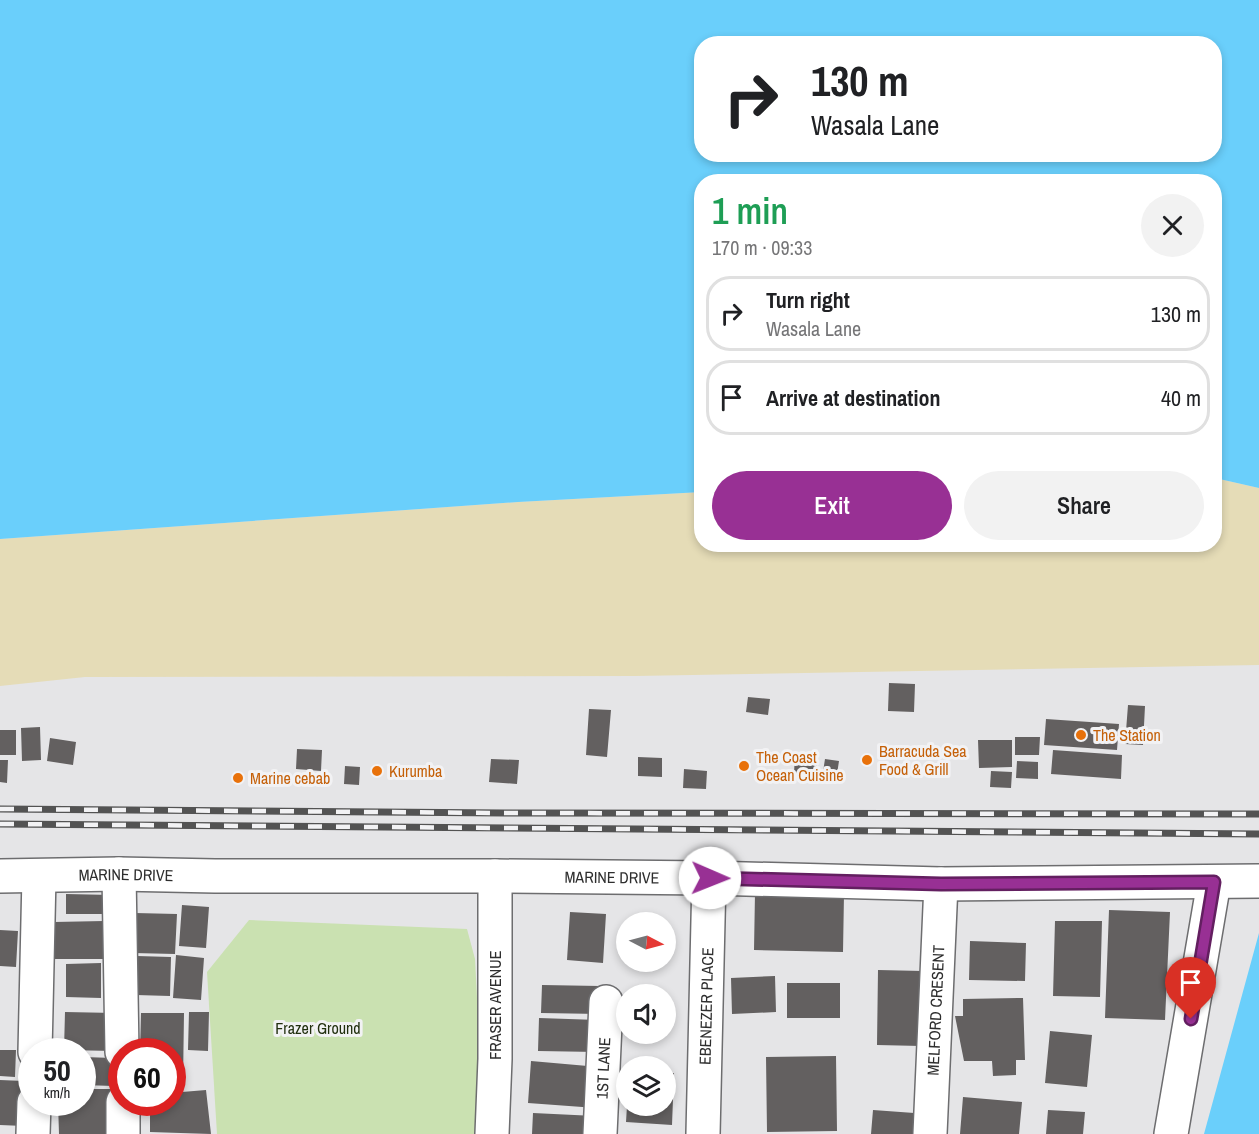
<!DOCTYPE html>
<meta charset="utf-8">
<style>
:root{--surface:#fff;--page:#f2f2f2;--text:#202124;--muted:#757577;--line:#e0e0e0;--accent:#983094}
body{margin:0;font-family:"Archivo Narrow",sans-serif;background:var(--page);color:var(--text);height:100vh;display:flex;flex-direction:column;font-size:22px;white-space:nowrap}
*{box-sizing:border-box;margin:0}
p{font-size:20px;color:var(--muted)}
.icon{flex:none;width:33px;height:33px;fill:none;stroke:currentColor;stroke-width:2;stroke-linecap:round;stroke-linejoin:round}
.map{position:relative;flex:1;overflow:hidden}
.details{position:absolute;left:694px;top:174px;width:528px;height:378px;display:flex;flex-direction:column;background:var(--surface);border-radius:24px;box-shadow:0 3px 9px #0003}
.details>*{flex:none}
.guide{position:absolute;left:694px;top:36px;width:528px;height:126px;border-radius:24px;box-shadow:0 3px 9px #0003;background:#fff;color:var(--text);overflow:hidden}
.needle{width:39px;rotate:96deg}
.controls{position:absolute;left:616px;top:912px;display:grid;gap:12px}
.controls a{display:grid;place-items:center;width:60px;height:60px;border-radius:50%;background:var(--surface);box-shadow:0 3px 9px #0003;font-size:30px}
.speed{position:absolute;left:18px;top:1038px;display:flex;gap:12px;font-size:30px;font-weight:700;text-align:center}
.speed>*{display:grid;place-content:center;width:78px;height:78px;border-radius:50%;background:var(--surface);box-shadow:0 3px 9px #0003;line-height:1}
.speed small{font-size:15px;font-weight:400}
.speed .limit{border:9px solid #d22;background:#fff;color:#111}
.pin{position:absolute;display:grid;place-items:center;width:51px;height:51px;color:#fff;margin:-62px -26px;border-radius:50% 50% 50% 0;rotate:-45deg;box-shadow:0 0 6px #0007}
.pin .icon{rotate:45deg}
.me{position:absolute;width:66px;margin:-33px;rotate:91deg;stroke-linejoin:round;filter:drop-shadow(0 0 4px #0008)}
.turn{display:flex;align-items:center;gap:21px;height:126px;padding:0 18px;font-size:27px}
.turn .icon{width:78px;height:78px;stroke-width:2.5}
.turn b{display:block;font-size:42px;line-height:51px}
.round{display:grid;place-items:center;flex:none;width:63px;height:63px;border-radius:32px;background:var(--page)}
.summary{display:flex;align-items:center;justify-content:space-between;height:102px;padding:0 18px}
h1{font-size:36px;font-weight:600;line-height:45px;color:#1e9e55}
.button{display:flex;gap:12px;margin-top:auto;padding:12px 18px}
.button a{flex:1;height:69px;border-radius:36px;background:var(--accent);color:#fff;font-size:24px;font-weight:600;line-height:69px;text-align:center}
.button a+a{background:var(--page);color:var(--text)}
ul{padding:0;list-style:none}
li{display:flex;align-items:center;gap:18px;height:75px;margin:0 12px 9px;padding:0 6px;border:3px solid var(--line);border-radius:24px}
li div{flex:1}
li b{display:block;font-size:22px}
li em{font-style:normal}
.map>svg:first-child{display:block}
.green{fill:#cae1b1}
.sand{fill:#e5dcb7}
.water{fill:#6acffb;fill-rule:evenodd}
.building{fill:#636060}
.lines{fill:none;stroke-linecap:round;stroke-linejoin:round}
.minor-casing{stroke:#6d6d6f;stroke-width:36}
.major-casing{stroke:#6d6d6f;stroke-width:36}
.minor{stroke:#fff;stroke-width:33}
.major{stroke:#fff;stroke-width:33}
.rail-casing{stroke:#535353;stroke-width:7}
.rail{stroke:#f2f2f4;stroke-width:4.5;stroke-dasharray:14;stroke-linecap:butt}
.route-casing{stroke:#631f60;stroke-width:15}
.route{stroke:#983094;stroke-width:10}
.food-dot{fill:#e8710a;stroke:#f2f2f4;stroke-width:2}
.labels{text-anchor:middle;stroke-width:6;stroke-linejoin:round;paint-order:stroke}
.food-label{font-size:16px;fill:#c56008;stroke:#f2f2f4;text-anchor:start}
.street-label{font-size:16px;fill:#2e2e2e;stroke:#f2f2f4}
.park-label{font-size:16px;fill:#212f0e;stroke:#f2f2f4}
</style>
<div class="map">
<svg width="1259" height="1134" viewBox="0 0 1259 1134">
<rect width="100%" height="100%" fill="#e5e5e7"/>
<!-- green -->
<path class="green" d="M249,920L467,929L475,959L477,997V1134H217L207,972Z"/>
<!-- sand -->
<path class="sand" d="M1215,478L1259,488V665L635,676L85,677L0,686V539L518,502L702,492V544H1215Z"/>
<!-- water -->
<path class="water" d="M0,0H1259V488L1215,478V182H702V492L518,502L0,539ZM702,44H1215V154H702Z
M1259,933V1134H1204Z"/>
<!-- building -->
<path class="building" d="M889,683L915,684L914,712L888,711Z
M748,697L770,699L768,715L746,712Z
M1128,705L1145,706L1143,745L1125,744Z
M589,709L611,710L607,757L586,755Z
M1046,719L1119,724L1117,750L1044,745Z
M40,727L41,760L22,761L21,728Z
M0,730H16V755H0Z
M1015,737H1040L1039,755H1015Z
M50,738L76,742L73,765L47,761Z
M978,740H1012V767L979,768Z
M297,749L322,750L321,771L296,769Z
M1053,750L1122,755L1121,779L1051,774Z
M795,755L817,756L816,775L794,773Z
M638,757L662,758V777L638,776Z
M491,759L519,760L517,784L489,782Z
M825,759L839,761L837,774L823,772Z
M0,760H8L7,783L0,782Z
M1017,761L1038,762V779L1016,778Z
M345,766L360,767L359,785L344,784Z
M684,769L707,771L706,789L683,788Z
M991,771L1012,772L1011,788L990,787Z
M755,893L844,894L843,952L754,950Z
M66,894L112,895L111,914H66Z
M182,905L209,907L206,948L179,946Z
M1109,910L1170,912L1165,1020L1105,1018Z
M570,912L606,914L603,963L567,960Z
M135,913L177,914L175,954L133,953Z
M104,921V959H54V922Z
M1055,921H1102L1100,997L1053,996Z
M0,930L18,931L16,967L0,966Z
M970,941L1026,943L1025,981L969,980Z
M176,955L204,958L201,1000L173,998Z
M137,956L171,957L170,996L136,995Z
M101,963V998L66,997V964Z
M878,970L923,971L921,1046L877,1045Z
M775,976L776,1012L732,1014L731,978Z
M787,983H840V1018H787Z
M542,985L600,986V1014L541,1013Z
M1023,998L1025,1060H1016V1075L993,1076L992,1061H964L955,1016H963V999Z
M65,1012L115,1013V1051L64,1050Z
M189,1012H209L208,1051L188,1050Z
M141,1013H184L183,1082L172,1081V1052H140Z
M539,1018L598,1020L597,1052L538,1051Z
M1050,1031L1092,1035L1087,1087L1045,1083Z
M0,1050H16L15,1077L0,1076Z
M836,1056L837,1131L767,1132L766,1057Z
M83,1057L114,1058V1086L82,1085Z
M531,1061L599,1067L596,1108L528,1103Z
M666,1073H674L672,1125L626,1122L627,1106H666Z
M0,1080L24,1081V1126L0,1125Z
M172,1086H181L182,1092L206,1090L211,1134L150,1132V1102H172Z
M91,1089H114V1134H59L58,1102H82V1094H91Z
M963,1097L1022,1102L1019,1134H960Z
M873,1110L928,1114L926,1134H871Z
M1048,1110L1085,1112L1083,1134H1046Z
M533,1113L595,1116L594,1134H532Z"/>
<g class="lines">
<!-- minor casing -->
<g class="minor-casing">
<g id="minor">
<path d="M119,874L122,1052"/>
<path d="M35,1052L39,876"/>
<path d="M123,1102V1134"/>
<path d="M33,1134L34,1102"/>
<path id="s1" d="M492,1134L495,1059V876"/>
<path id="s2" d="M600,1134L606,1002"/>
<path id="s3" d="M703,1134L709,878"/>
<path id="s4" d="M930,1134L941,884"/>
<path d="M1171,1134L1214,882"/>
</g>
</g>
<!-- major casing -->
<g class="major-casing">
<g id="major">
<path id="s5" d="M0,876L119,874L215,876H495L709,878L941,884L1259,881"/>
</g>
</g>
<!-- minor -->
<use href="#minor" class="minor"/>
<!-- major -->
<use href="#major" class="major"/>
<!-- rail casing -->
<g class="rail-casing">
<path id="rail" d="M0,809L504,813L1259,814
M0,824L1259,834"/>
</g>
<!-- rail -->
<use href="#rail" class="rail"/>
</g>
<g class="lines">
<!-- route casing -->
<g class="route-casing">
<path id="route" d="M710,878L941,884L1214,882L1191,1019"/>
</g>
<!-- route -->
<use href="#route" class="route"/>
</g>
<!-- markers -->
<g class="food-dot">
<circle cx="1081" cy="735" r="6"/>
<circle cx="867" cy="760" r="6"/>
<circle cx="744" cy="766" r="6"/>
<circle cx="377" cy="771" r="6"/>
<circle cx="238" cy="778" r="6"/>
</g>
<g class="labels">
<!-- food labels -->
<g class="food-label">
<text x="1093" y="741">The Station</text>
<text x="879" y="757">Barracuda Sea<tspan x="879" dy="18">Food &amp; Grill</tspan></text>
<text x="756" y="763">The Coast<tspan x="756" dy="18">Ocean Cuisine</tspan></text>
<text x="389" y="777">Kurumba</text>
<text x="250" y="784">Marine cebab</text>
</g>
<!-- street labels -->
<g class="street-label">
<text dy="6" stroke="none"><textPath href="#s5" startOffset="126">MARINE DRIVE</textPath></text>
<text dy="6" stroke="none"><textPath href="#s5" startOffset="612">MARINE DRIVE</textPath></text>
<text dy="6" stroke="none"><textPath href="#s1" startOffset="129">FRASER AVENUE</textPath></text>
<text dy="6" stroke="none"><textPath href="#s3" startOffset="128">EBENEZER PLACE</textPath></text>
<text dy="6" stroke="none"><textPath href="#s4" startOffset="124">MELFORD CRESENT</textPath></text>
<text dy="6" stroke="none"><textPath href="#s2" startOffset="66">1ST LANE</textPath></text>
</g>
<!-- park labels -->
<g class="park-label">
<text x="318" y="1034">Frazer Ground</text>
</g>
</g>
</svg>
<div class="controls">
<a><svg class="needle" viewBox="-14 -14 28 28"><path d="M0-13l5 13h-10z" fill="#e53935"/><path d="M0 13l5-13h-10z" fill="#757577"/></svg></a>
<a><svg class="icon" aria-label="sound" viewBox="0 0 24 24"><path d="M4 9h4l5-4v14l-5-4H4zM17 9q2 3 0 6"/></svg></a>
<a><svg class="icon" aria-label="layers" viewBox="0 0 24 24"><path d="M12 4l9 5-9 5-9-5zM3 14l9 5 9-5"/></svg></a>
</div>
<div class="speed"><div>50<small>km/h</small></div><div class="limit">60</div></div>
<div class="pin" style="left:1191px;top:1019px;background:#d93025"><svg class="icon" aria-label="arrive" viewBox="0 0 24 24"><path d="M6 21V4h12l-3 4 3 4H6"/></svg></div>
<svg class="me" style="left:710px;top:878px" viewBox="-20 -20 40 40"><circle r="19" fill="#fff"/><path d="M0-13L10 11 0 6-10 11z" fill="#983094"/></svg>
<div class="guide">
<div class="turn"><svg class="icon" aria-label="right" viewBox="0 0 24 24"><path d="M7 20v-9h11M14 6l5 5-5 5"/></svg><div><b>130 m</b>Wasala Lane</div></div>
</div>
<section class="details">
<div class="summary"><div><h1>1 min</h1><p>170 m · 09:33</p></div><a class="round"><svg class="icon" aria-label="close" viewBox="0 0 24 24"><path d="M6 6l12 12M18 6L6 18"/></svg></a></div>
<ul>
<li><svg class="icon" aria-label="right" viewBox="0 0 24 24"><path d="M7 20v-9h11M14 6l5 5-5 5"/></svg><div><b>Turn right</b><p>Wasala Lane</p></div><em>130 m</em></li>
<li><svg class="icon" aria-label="arrive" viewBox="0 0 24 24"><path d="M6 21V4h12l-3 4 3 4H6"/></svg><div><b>Arrive at destination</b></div><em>40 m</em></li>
</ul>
<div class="button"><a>Exit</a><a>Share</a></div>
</section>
</div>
